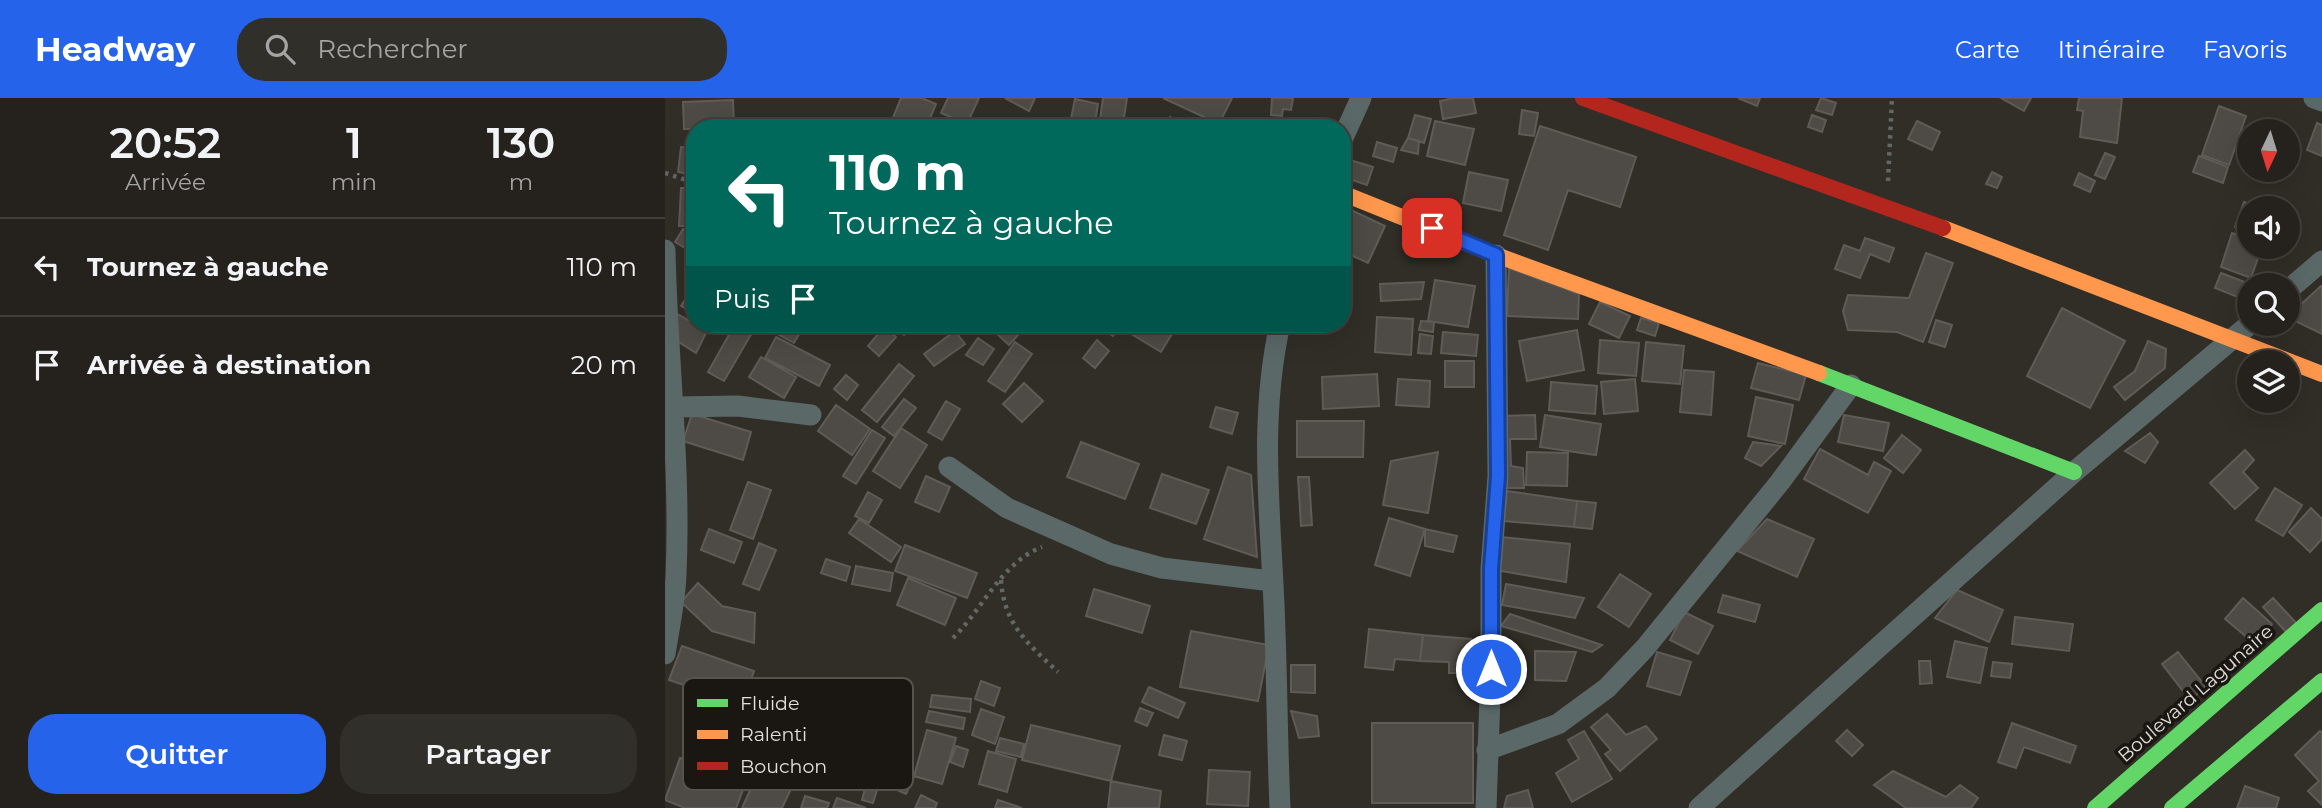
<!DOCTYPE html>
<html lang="fr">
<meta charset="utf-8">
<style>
:root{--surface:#25221d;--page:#312f2a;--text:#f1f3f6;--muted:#a3a4a4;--line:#423f3b;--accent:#2563eb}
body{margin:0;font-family:Montserrat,sans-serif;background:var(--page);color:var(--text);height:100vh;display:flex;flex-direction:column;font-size:26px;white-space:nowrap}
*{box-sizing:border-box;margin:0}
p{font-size:23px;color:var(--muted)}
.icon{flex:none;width:38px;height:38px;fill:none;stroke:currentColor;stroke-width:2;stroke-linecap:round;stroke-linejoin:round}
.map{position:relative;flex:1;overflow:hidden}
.sheet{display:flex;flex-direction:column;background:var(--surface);width:665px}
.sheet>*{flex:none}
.guide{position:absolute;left:21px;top:21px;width:665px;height:214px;border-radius:28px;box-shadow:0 7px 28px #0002,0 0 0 2px var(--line);background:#00695c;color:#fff;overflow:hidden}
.needle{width:46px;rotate:184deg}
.tools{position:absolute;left:1572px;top:21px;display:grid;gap:14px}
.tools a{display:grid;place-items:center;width:63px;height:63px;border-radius:50%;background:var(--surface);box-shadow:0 7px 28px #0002,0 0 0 2px var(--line);font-size:35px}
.pin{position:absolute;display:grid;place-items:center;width:60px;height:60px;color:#fff;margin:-30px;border-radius:14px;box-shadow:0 4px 10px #0006}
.me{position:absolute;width:77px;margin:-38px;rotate:0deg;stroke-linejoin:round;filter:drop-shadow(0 0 5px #0008)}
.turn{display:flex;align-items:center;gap:24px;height:147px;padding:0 28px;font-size:32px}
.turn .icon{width:91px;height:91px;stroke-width:2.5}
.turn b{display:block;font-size:49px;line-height:60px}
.then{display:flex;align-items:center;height:66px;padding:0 28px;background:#0003;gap:14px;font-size:26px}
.eta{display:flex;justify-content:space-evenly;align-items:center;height:119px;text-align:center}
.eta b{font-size:42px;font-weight:600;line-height:49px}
.button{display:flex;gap:14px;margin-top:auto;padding:14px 28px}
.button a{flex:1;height:80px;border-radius:28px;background:var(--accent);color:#fff;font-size:28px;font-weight:600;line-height:80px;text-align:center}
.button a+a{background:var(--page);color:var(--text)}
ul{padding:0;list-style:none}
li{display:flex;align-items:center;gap:21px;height:98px;padding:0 28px;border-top:2px solid var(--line)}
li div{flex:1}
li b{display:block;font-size:26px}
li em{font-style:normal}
header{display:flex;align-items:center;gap:42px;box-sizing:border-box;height:98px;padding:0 35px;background:var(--accent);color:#fff}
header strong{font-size:33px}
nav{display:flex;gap:38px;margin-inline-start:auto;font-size:24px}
.search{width:490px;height:63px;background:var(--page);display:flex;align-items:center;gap:18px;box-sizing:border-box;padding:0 24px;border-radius:28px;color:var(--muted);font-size:26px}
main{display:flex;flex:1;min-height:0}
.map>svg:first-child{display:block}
.building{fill:#4e4a45;stroke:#5f5b56;stroke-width:2}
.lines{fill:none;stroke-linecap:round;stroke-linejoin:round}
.path{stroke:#626865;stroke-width:4.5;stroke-dasharray:3.5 5;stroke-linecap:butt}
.street{stroke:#5b6868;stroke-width:21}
.fast{stroke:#63d668;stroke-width:16}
.slow{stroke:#ff974d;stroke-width:16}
.jam{stroke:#b3261e;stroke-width:16}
.route-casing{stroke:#184099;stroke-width:18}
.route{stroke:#2563eb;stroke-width:12}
.labels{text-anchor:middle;stroke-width:7;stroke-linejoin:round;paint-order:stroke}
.street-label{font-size:19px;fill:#e3ded8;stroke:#1a1612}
.key{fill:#1a1612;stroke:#56524d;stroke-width:2}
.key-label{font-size:19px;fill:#e3ded8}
</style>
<header>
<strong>Headway</strong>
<div class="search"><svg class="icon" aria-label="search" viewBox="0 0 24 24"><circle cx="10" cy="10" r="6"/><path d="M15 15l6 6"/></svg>Rechercher</div>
<nav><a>Carte</a><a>Itinéraire</a><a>Favoris</a></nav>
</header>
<main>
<section class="sheet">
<div class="eta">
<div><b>20:52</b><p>Arrivée</p></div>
<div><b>1</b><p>min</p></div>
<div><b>130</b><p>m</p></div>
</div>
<ul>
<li><svg class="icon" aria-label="left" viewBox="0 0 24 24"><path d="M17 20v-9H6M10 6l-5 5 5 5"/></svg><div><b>Tournez à gauche</b></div><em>110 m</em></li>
<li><svg class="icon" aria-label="arrive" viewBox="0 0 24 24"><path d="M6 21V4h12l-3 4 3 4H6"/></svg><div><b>Arrivée à destination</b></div><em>20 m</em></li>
</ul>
<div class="button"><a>Quitter</a><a>Partager</a></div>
</section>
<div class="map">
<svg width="1657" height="710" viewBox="0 0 1657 710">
<rect width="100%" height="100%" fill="#312d27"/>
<!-- building -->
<path class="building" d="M236,0H257L271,6L261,30H246L227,22Z
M283,0H314L302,26L276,15Z
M340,0H370L364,13Z
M438,0H462L458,26L435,22Z
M498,0H567L554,26Z
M607,0H628L626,12L618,11L617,18L606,17Z
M789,0H808L811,15L778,21L775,3Z
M1073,0H1095L1092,8Z
M1156,0L1171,5L1167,17L1151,12Z
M1336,0H1366L1359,13Z
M1414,0H1457L1452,45L1415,39L1418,13L1412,12Z
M410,1L433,6L429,30H404Z
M68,2L69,30L19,31L18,4Z
M1554,8L1581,18L1564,67L1537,57Z
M857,12L873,15L869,38L854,36Z
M750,17L766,21L759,45L743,40Z
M1147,17L1161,22L1157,34L1143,29Z
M505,19L528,30H490L492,24L500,28Z
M770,23L809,31L800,67L762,58Z
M1252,23L1275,34L1267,52L1243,41Z
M1652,25L1657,27V58L1642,52Z
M875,28L971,59L955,109L903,92L883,152L839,137Z
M743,40L754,43L753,56L736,52Z
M712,44L732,50L728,64L708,58Z
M16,49L30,51L27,77L13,74Z
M1440,55L1450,59L1440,81L1430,77Z
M1534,58L1563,69L1558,85L1528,74Z
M685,62L708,69L702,87L678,79Z
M804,74L843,82L836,113L798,105Z
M1327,74L1337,79L1332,90L1321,86Z
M1414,75L1430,83L1425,94L1409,87Z
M16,90H30V128H14Z
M1579,104L1596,110H1584V135L1570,129Z
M688,113L720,128L703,165L677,153V136Z
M18,131L30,138V156L10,144Z
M1567,135L1584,141V149H1597L1586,180L1556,169Z
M1200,140L1229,150L1224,164L1205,156L1195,180L1170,171L1179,147L1195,153Z
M1261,155L1288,165L1258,244L1232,234L1183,232L1178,213L1183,197L1244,200Z
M30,169V189L21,183Z
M844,170L914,196L913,221L842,218Z
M1556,175L1580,184L1575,200L1550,190Z
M770,182L810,188L803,229L763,223Z
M759,184L756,201L716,203L715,186Z
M1656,188H1657V236L1622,219Z
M27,191L30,193V216L16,208Z
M935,204L965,218L954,240L924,226Z
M1397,210L1460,243L1425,310L1362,278Z
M9,214L42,233L31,255L9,241Z
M712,219L748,221L746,257L710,254Z
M976,220L994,225L990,238L972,232Z
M1271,222L1287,227L1280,249L1264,244Z
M756,223L769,224L768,234L754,232Z
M70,226L88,233L59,283L43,274Z
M116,226H140L129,245L111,235Z
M226,226H249L239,237Z
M339,226H360L362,227L344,247L331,235Z
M427,226H455L448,238Z
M461,226H513L496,254L458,231Z
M219,229L231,239L214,258L203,248Z
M912,232L919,272L862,283L854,243Z
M290,233L300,246L269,268L259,256Z
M778,234L813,237L811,258L776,255Z
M755,236L768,238L766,256L753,255Z
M111,239L165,267L154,288L100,260Z
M313,240L329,251L318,267L301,257Z
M432,242L444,253L430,270L418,260Z
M935,242L974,245L971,278L933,275Z
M1483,243L1501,251L1500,270L1460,302L1449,289L1470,273Z
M350,244L367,256L340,294L323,283Z
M981,244L1019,248L1015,286L977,283Z
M96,259L131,279L119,300L84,279Z
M780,263H809V289H780Z
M1093,265L1141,277L1134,302L1086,290Z
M234,266L249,278L212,324L197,312Z
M1019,272L1049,274L1046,317L1015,314Z
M712,276L714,308L658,311L657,279Z
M181,277L193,287L182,302L169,291Z
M733,281L765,283L764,309L731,307Z
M970,281L973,313L939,316L936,284Z
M886,284L932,288L930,316L884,312Z
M359,285L378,303L357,324L338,306Z
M1091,299L1128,307L1120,346L1083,338Z
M239,301L251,310L229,338L217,329Z
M281,303L295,311L277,342L263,334Z
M171,307L205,331L187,357L153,333Z
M551,309L573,315L567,336L545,329Z
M27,316L86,334L78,362L18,343Z
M870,317L871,341H845L846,368L858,370L859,390H838L836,318Z
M880,317L936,326L931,357L875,349Z
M1179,317L1224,325L1218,353L1173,344Z
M632,323H699L698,359H632Z
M236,330L262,347L235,390L208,373Z
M207,332L220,340L191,386L178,378Z
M1485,335L1493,344L1480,365L1460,353Z
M1237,337L1256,352L1238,375L1219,360Z
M416,344L474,366L460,401L402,379Z
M1088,344L1116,348L1096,368L1080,360Z
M1155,351L1203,377L1209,364L1226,373L1203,415L1139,381Z
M1580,352L1589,362L1578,374L1593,390L1570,411L1545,385Z
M773,354L763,415L718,407L726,363Z
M862,354L903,355L902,388L861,387Z
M563,369L586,377L592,459L539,441Z
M497,376L544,392L531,426L485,410Z
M261,378L285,389L274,414L250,404Z
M633,379H644L647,427L636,428Z
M83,384L106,392L88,441L65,432Z
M1610,390L1637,407L1618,438L1591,422Z
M842,393L912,403L909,429L839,423Z
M203,394L217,402L204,425L190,418Z
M912,403L931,405L927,431L909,429Z
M1646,410L1657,421V441L1645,454L1624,434Z
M724,420L760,431L745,478L710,467Z
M194,421L236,449L226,464L184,435Z
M1102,421L1149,441L1132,479L1072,453Z
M44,431L77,444L69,465L36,452Z
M760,431L792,438L788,454L760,448Z
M836,439L905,446L901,484L830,472Z
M94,445L111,452L94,492L78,486Z
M240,447L312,475L302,500L230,473Z
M161,461L185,469L181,483L156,475Z
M191,468L228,475L225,493L187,486Z
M955,476L986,496L964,529L933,509Z
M243,480L291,500L280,527L232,507Z
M33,485L57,508L90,515L89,545L47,533L16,504Z
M841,486L919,500L910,520L837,507Z
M429,491L485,508L477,535L421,518Z
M1292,492L1338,512L1324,544L1270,520Z
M1058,497L1095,507L1090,524L1053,514Z
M1578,500L1607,526L1590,546L1560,521Z
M1608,500L1633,527L1623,536L1598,509Z
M1019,514L1048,528L1033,556L1005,542Z
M845,516L937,547L927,554L836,528Z
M1350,519L1408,526L1404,553L1347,546Z
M704,531L758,537L755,563L730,561L728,572L700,569Z
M526,533L604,547L593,603L515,589Z
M758,537L806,541L805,575H784V564L755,563Z
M1290,543L1322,550L1315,585L1282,579Z
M17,548L89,573L77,607L4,582Z
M870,553L911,554L901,583L870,582Z
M992,554L1026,564L1015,597L982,588Z
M1513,554L1541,589L1525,602L1497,566Z
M1254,563H1265L1267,585L1255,586Z
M1328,564L1347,566L1345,580L1326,578Z
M626,567H650V595L626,594Z
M316,583L335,590L329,608L310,601Z
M484,589L520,605L513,620L477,604Z
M267,597L306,601L305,614L265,609Z
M475,610L488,615L482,628L470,623Z
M316,611L339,619L330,646L307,637Z
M264,613L300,620L298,631L261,624Z
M626,613L652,618L654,638L634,640Z
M942,616L961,637L981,628L992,641L955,673L940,656L946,652L926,629Z
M707,625H808V705H707Z
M1347,625L1411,648L1405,665L1359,649L1351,670L1333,664Z
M366,627L455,648L446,683L357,662Z
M262,632L291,640L277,686L249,678Z
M1182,632L1198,647L1187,658L1171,643Z
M919,633L947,681L907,704L891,675L914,661L903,642Z
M1655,633L1657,635V707L1643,693L1654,683L1630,657Z
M499,637L522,643L517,662L494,657Z
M335,640L359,646L356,659L331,653Z
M291,648L303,652L298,669L285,664Z
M323,653L351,661L342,694L314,686Z
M15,660L81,684L71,710H20L0,702Z
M206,668L218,672L208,705L197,702Z
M224,668L249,679L241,696L216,685Z
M544,672L585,674L583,708L542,706Z
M1228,673L1281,699L1295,687L1313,700L1306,710H1241L1209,687Z
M92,677L125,693L117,710H77Z
M446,683L496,693L494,710H443Z
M1580,688L1614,700L1611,710H1572Z
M863,692L868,710H839L842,698Z
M256,697L272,705L270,710H250Z
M140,698L164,705L162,710H136Z
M172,700L201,710H168Z
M333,702L357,710H330Z"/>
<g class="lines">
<!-- path -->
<path class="path" d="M0,75L30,85
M1223,83L1227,0
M336,482C339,526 362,545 393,574
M288,540C317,512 337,464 377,449"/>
<!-- street -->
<path class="street" d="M1649,0L1657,3
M677,42L696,0
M0,152C2,260 16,368 11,477C10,503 4,530 0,556
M1622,193L1657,163
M615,226C594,320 605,412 609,507C612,575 612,642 615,710
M9,309L73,308L146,317
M284,369L342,410L446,456L497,470L607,483
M822,652L893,626L942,590L980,550L1115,384L1186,287
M821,710L826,571V471L833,378L831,157
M1034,710L1409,374L1585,226"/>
<!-- fast -->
<path class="fast" d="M1154,275L1409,374
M1430,710L1657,512
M1507,710L1657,583"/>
<!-- slow -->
<path class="slow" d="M677,95L831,157L1154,275
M1278,130L1657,276"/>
<!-- jam -->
<path class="jam" d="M918,0L1278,130"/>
</g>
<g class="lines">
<!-- route casing -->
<g class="route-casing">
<path id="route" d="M767,130L831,157L833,378L826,471V571"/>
</g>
<!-- route -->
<use href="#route" class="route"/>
</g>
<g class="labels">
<!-- street labels -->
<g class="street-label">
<text transform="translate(1530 595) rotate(-41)" y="7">Boulevard Lagunaire</text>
</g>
</g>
<!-- legend -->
<rect x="18" y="580" width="230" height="112" rx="10" class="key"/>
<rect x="32" y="601" width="31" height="8" fill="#63d668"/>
<rect x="32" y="632" width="31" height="9" fill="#ff974d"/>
<rect x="32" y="664" width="31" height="8" fill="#b3261e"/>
<g class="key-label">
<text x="75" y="612">Fluide</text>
<text x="75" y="643">Ralenti</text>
<text x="75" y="675">Bouchon</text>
</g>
</svg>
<div class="tools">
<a><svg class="needle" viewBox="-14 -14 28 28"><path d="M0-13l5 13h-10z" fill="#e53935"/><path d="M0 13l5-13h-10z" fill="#a3a4a4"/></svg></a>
<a><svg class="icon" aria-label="sound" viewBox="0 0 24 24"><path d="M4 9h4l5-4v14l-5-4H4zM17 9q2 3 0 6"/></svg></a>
<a><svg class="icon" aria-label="search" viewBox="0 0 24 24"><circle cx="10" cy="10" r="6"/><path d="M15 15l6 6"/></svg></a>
<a><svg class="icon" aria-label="layers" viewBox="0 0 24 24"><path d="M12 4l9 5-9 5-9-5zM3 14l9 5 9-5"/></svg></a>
</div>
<div class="pin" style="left:767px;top:130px;background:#d93025"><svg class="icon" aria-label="arrive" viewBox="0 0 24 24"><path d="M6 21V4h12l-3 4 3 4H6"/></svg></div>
<svg class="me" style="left:826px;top:571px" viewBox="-20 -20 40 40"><circle r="17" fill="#2563eb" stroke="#fff" stroke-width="3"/><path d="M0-11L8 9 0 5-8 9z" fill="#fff"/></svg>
<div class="guide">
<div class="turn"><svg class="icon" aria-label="left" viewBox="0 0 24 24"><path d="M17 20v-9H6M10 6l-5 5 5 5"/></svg><div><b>110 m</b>Tournez à gauche</div></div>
<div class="then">Puis<svg class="icon" aria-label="arrive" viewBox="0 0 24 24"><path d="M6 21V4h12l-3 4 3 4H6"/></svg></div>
</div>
</div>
</main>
